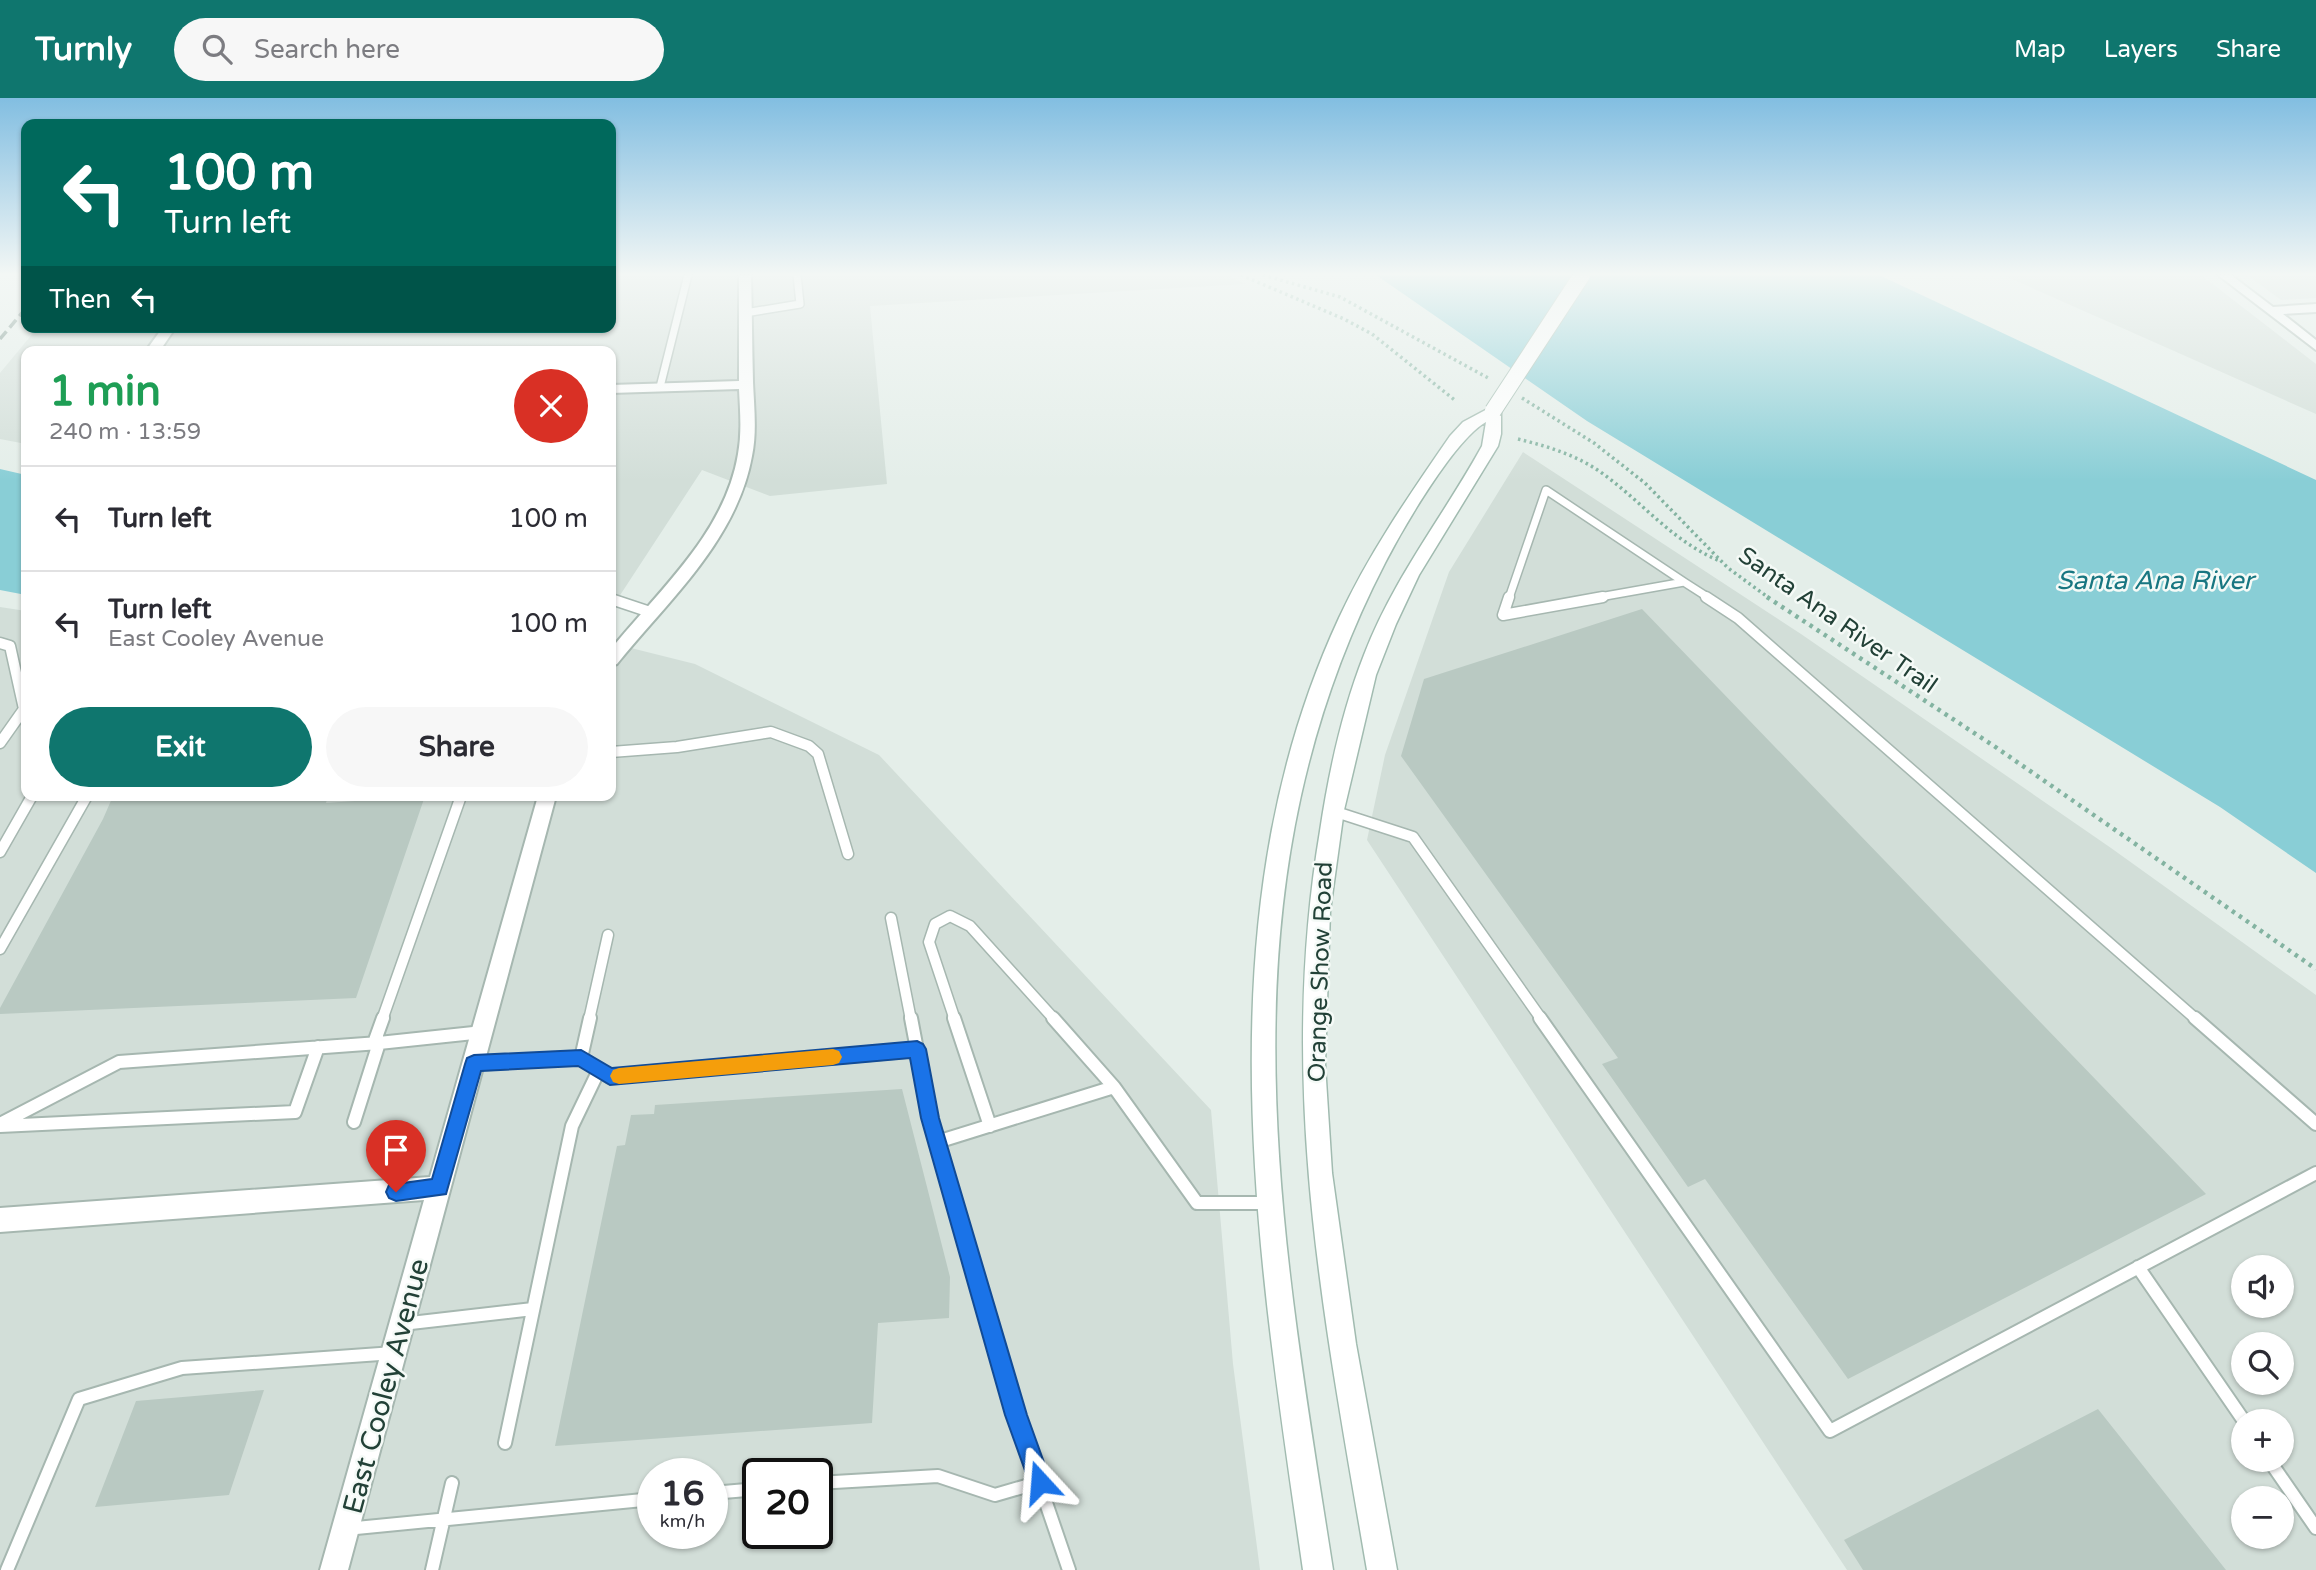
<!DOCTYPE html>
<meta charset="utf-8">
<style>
:root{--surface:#fff;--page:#f7f7f7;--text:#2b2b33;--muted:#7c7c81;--line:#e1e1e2;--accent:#0f766e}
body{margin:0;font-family:"Varela Round",sans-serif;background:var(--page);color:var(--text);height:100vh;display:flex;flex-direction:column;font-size:26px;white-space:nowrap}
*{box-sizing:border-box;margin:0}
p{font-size:23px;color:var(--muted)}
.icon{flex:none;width:38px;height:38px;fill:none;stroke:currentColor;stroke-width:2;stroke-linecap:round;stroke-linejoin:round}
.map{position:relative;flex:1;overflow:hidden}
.drawer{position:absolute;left:21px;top:248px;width:595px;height:455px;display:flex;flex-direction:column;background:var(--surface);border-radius:14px;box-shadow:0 2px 5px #0004}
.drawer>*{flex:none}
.guide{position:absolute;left:21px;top:21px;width:595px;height:214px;border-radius:14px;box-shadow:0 2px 5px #0004;background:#00695c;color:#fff;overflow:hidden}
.fabs{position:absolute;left:2231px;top:1157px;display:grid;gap:14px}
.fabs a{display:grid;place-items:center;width:63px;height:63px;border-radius:50%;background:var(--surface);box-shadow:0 2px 5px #0004;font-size:35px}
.speed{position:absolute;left:637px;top:1360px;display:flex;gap:14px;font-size:35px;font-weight:700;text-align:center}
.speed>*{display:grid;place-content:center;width:91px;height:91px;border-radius:50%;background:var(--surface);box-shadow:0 2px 5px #0004;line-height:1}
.speed small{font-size:18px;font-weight:400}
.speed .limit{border:4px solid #111;border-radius:10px;background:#fff;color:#111}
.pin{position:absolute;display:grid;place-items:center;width:60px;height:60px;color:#fff;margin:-72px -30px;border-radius:50% 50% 50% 0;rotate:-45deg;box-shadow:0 0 7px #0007}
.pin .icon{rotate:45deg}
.me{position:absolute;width:77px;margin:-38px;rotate:341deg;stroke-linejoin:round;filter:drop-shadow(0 0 5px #0008)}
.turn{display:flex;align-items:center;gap:24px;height:147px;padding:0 28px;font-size:32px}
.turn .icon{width:91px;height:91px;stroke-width:2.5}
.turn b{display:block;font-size:49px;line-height:60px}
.then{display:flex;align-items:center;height:66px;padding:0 28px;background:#0003;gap:14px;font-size:26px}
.round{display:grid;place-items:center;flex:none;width:74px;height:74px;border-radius:37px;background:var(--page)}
.headline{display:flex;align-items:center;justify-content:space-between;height:119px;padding:0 28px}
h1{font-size:42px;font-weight:700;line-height:52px;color:#1e9e55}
.cta{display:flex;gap:14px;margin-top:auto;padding:14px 28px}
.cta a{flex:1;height:80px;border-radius:42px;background:var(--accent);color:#fff;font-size:28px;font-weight:700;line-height:80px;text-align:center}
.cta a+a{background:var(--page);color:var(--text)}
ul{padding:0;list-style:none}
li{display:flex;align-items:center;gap:21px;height:105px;padding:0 28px;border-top:2px solid var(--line)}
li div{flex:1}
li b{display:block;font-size:26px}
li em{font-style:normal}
header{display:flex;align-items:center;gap:42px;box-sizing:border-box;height:98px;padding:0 35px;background:var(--accent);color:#fff}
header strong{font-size:33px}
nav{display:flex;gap:38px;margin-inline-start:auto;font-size:24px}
.search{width:490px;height:63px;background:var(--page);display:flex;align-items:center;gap:18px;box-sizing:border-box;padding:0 24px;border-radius:38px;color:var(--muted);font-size:26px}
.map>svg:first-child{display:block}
.built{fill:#d2ded8;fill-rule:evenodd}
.water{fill:#89ced6}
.building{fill:#b9c9c2}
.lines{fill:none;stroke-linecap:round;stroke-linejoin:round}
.service-far2-casing{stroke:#a6b7b0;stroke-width:10}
.service-far1-casing{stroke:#a6b7b0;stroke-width:13}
.service-casing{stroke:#a6b7b0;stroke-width:16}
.minor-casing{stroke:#a6b7b0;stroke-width:4}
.secondary-casing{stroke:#a1bbb0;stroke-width:3}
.path-far1{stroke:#83b3a1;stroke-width:3.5;stroke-dasharray:2.5 3.5;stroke-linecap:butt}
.path{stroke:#83b3a1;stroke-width:4.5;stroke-dasharray:3.5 5;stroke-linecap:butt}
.service-far2{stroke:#fff;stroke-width:7}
.service-far1{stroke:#fff;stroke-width:10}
.service{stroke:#fff;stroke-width:12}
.minor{fill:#fff;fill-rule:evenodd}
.secondary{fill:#fff;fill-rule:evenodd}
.rail{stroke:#5d7c72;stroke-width:3.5;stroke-dasharray:10 5;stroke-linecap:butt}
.secondary-bridge-casing{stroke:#a1bbb0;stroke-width:18;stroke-linecap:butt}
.secondary-bridge{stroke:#fff;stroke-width:16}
.route{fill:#1a73e8;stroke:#114b97;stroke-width:2}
.slow{fill:#f59e0b}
.labels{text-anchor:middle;stroke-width:5;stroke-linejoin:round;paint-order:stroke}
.street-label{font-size:24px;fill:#224137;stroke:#f5faf7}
.water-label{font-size:26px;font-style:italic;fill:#187681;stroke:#f5faf7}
.near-street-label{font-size:28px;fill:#224137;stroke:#f5faf7}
</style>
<header>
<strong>Turnly</strong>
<div class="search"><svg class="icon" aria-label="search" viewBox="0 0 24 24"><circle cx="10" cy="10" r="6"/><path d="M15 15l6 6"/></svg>Search here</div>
<nav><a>Map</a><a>Layers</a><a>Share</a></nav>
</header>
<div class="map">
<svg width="2316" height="1472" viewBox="0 0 2316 1472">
<rect width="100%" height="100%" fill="#e4eee9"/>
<!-- built -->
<path class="built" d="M611,177H1226L1245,186L870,208L887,386L770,398L702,372L611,511V254H26V346L0,341V275L38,229H611Z
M2003,177H2201L2316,266V316Z
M2247,177H2316V200L2281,202Z
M1523,354L1801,536L2111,750L2316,897V1472H1847L1367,742L1385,657L1449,474ZM2244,1169H2282V1208H2244ZM2244,1246H2282V1284H2244ZM2244,1323H2282V1362H2244ZM2244,1400H2282V1438H2244Z
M0,509L26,513V698H611V545L695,566L879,657L1211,1012L1233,1266L1260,1472H0ZM653,1376H712V1435H653ZM758,1376H817V1435H758Z"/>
<!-- water -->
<path class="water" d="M1376,177H1879L2316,382V775L2220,709L1587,323Z
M0,371L26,377V497L0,492Z"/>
<!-- building -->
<path class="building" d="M1642,511L2206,1096L1848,1281L1705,1081L1688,1089L1602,966L1618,960L1401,658L1424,581Z
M113,698H328L326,705L425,698L356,900L0,916V910L103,721Z
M902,991L950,1179L949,1220L878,1225L872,1325L555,1348L617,1048L625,1047L631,1017L654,1016L655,1007Z
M264,1292L229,1397L95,1409L136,1303Z
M2098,1311L2226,1472H1863L1844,1442Z"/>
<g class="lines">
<!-- service-far2 casing -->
<g class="service-far2-casing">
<path id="service-far2" d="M745,215L800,206L797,177
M660,289L688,177
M1684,484L1709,500
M1509,500L1546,392L1684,484
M1594,500L1684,484"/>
</g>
<!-- service-far1 casing -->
<g class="service-far1-casing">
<path id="service-far1" d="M1509,499L1503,517L1603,499
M1706,499L1738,520L2197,922
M611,501L650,514
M0,545L10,548L24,611L0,645
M611,654L677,649L771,634L809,648L818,656L848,756
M1333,713L1413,739L1542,922
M0,754L32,698
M891,820L911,922
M0,851L87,698
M382,922L461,698
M589,922L608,837
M955,922L929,844L935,826L950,818L970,828L1055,922"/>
</g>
<!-- service casing -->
<g class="service-casing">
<path id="service" d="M911,920L930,1020L1016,1317L1069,1472
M954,920L990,1028
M1053,920L1114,989L1197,1105H1268
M1540,920L1830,1333L2316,1075
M2195,920L2316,1026
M374,945L383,920
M581,960L590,920
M474,966L581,960L610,979L917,952
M354,1024L379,945
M0,1026L119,964L379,945L483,934
M0,1028L295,1014L318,949
M937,1044L1114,989
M2138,1169L2244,1323
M402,1226L533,1211
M505,1345L572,1028L599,972
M2269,1362L2316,1430
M817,1385L938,1378L995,1397L1040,1384
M712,1395L758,1391
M346,1431L653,1401
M7,1472L79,1301L182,1270L394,1255
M432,1472L452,1385"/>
</g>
<!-- minor casing -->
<g class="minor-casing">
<path id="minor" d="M739,177H751C752,213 752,248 753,284C754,308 757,334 752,358C737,442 668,503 617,566L611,568V551C659,492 725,435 738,356C742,334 740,313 739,291L611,295V287L739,283Z
M2218,177H2231L2273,209L2316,206V214L2283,216L2316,242V252Z
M163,229H176L159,254H145Z
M538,698H556L348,1472H320L424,1102L0,1134V1110L430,1079Z"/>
</g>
<!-- secondary casing -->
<g class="secondary-casing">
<path id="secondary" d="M1493,308L1501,313V336L1498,348L1419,477L1396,526L1376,577L1344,712L1330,813L1325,966L1332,1075L1356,1246L1397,1472H1367C1324,1220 1277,989 1320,733C1329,673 1342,613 1364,557C1394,479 1443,419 1482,348L1486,324C1454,342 1403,430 1385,465C1216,792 1279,1126 1333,1472H1303C1258,1158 1200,820 1339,520C1369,455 1410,396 1450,338L1463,324Z"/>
</g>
<!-- path-far1 -->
<path class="path-far1" d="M1241,177L1344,221L1372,236L1456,303
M1263,177L1340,199L1490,281
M1522,300L1594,345L1645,385L1728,470L1769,500
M1518,341C1546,348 1574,356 1599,373C1641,402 1671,443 1720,463"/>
<!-- path -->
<path class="path" d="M1767,499L1994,648L2316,871"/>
<!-- service-far2 -->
<use href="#service-far2" class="service-far2"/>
<!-- service-far1 -->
<use href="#service-far1" class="service-far1"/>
<!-- service -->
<use href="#service" class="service"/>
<!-- minor -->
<use href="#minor" class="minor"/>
<!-- secondary -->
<use href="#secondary" class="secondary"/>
<!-- rail -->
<path class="rail" d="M0,241L26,210"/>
<!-- secondary-bridge casing -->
<g class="secondary-bridge-casing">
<path id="secondary-bridge" d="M1493,313L1582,177"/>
</g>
<!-- secondary-bridge -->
<use href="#secondary-bridge" class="secondary-bridge"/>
</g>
<!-- sky -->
<linearGradient id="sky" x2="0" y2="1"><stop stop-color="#82bee1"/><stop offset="0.46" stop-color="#f3f7f5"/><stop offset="1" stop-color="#f3f7f5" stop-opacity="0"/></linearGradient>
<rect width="2316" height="383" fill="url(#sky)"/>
<!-- route -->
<path class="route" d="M917,943L923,946L926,951L939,1020L1027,1317L1051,1384L1048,1392L1040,1395L1032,1392L1005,1317L921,1020L910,960L610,987L578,968L481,973L446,1096L396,1103L389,1100L386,1094L389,1087L432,1081L465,966L467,960L474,957L581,952L612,970Z"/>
<!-- slow -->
<path class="slow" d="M833,951L839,953L842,959L839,965L833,967L619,986L613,984L610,978L613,972L619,970Z"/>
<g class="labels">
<!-- street labels -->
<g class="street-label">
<text transform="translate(1838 522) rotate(35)" y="8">Santa Ana River Trail</text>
<text transform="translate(1320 874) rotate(-88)" y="8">Orange Show Road</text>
</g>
<!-- water labels -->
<g class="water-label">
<text x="2155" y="491">Santa Ana River</text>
</g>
<!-- near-street labels -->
<g class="near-street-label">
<text transform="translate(385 1288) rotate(-75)" y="10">East Cooley Avenue</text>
</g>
</g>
</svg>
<div class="fabs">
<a><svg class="icon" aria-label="sound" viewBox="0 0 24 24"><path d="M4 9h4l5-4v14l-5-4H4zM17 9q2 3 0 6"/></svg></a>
<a><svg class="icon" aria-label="search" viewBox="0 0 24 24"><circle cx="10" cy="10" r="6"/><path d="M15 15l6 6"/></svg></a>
<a>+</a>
<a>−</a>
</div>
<div class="speed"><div>16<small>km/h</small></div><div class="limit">20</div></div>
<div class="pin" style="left:396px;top:1094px;background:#d93025"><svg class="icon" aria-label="arrive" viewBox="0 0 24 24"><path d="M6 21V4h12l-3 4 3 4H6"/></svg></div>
<svg class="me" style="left:1040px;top:1384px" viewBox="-20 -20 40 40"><path d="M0-17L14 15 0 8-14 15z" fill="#1a73e8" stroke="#fff" stroke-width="4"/></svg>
<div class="guide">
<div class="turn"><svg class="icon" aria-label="left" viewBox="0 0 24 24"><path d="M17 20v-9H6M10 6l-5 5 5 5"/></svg><div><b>100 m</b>Turn left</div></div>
<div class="then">Then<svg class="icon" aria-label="left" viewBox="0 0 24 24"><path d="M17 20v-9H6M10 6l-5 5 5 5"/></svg></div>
</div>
<section class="drawer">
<div class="headline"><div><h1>1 min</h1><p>240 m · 13:59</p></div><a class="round" style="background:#d93025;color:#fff"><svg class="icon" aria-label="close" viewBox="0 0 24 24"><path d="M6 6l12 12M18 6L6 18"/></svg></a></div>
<ul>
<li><svg class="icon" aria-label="left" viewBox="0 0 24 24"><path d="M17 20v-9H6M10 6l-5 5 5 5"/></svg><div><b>Turn left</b></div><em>100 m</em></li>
<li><svg class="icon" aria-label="left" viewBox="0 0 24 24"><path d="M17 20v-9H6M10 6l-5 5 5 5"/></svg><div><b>Turn left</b><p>East Cooley Avenue</p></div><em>100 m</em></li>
</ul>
<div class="cta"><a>Exit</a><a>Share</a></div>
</section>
</div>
